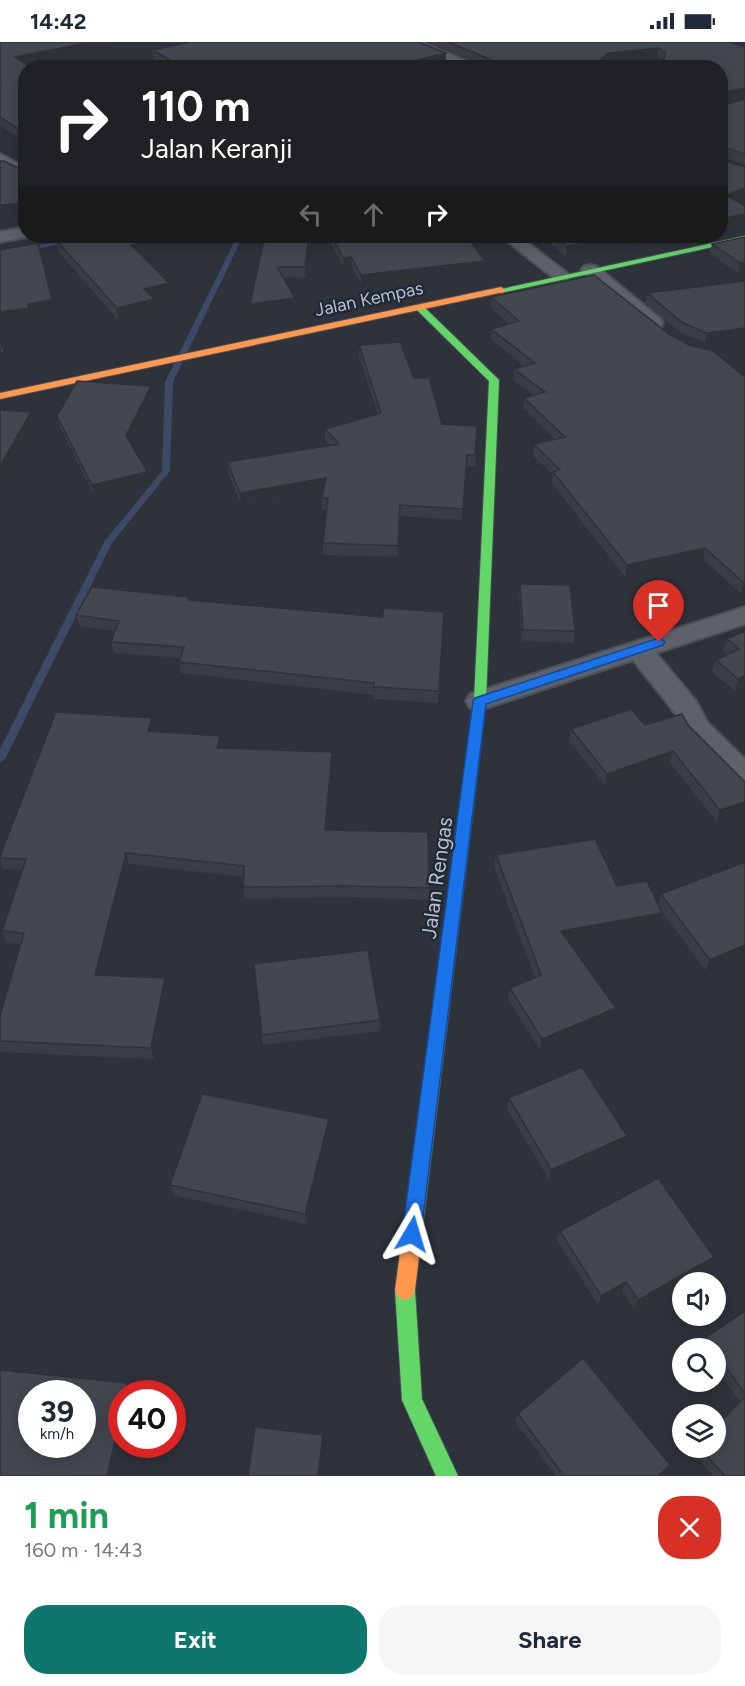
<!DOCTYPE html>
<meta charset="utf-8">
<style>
:root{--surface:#fff;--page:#f6f6f7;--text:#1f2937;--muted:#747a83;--accent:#0f766e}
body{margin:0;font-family:Figtree,sans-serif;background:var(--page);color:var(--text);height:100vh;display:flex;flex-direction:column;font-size:22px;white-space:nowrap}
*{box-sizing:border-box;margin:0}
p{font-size:20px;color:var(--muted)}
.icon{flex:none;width:33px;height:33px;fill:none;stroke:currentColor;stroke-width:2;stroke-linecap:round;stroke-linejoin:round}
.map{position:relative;height:1434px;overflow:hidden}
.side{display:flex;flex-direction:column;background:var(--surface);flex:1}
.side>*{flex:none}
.top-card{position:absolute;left:18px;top:18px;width:710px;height:183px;border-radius:24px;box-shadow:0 3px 15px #0003;background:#202124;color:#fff;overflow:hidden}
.buttons{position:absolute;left:672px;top:1230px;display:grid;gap:12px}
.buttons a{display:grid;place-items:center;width:54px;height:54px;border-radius:50%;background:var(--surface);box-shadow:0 3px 15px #0003;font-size:30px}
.speed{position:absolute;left:18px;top:1338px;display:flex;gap:12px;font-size:30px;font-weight:700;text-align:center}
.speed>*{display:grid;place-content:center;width:78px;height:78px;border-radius:50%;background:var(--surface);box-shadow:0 3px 15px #0003;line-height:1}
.speed small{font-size:15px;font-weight:400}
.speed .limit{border:9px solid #d22;background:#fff;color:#111}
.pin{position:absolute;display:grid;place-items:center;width:51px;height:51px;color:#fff;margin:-62px -26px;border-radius:50% 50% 50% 0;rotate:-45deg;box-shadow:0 0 6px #0007}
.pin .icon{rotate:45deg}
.me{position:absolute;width:66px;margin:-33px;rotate:7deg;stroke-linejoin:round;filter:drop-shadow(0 0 4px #0008)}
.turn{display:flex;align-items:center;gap:21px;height:126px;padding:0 24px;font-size:27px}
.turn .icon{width:78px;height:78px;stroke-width:2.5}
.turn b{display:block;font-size:42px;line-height:51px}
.lanes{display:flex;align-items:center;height:57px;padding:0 24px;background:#0003;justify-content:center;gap:30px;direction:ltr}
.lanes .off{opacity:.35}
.round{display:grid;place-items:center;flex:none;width:63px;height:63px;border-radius:24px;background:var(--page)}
.headline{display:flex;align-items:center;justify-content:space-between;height:102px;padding:0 24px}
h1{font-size:36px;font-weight:700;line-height:45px;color:#1e9e55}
.primary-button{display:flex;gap:12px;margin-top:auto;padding:12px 24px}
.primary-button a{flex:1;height:69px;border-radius:24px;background:var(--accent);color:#fff;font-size:24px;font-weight:700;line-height:69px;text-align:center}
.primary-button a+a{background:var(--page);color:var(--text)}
.status{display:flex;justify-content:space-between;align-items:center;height:42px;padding:0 30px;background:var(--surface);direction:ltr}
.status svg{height:16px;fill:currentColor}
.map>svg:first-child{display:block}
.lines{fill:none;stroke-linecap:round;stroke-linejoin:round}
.stream{fill:#3d4965;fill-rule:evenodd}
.street-casing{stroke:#4c4f55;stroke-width:4}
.fast-casing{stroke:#4b4f58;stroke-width:2}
.slow-casing{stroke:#4b4f58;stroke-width:2}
.street{fill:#5e6169;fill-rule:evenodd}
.fast{fill:#63d668;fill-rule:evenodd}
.slow{fill:#ff974d;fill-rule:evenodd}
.wall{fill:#3a3d44;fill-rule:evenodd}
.shaded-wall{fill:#2f3237}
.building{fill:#43474f;stroke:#2f3237;stroke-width:1.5;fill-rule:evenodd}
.route{fill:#1a73e8;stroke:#114b97;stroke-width:1.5}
.labels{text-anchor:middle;stroke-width:4.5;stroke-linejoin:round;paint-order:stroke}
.far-street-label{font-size:18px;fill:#b9becb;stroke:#202736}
.street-label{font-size:21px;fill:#b9becb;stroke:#202736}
</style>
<div class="status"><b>14:42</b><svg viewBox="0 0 49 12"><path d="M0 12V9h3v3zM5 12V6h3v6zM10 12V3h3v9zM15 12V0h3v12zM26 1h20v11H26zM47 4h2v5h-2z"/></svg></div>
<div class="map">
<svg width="745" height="1434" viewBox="0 0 745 1434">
<rect width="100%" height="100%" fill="#2e323b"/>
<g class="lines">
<!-- stream -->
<path class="stream" d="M237,194H243L173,340L170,429L112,501L5,717L0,721V707L104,500L162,429L165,340Z
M71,197L73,198V200L0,214V210Z"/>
<!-- street casing -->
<g class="street-casing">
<path id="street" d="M402,0H420L484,26H465Z
M0,112L26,126V137L0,123Z
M26,185V194H32L0,200V190Z
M501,194H519L571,234L568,238H556Z
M590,223L596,224L661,277L663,281L661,285H647L584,232L581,228L584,224Z
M745,565V582L656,611L696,659L707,680L745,717V745L735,741L687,693L675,671L633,618L480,668L470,666L466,659L470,652Z"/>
</g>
<!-- fast casing -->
<g class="fast-casing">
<path id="fast" d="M745,194V198L501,251L497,248Z
M416,263H422L499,338L486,659L472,777L470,781H460L458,777L474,659L489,339L416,267Z
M405,1238L412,1241L415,1248L422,1357L458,1434H436L402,1358L395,1248L398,1241Z"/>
</g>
<!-- slow casing -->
<g class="slow-casing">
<path id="slow" d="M501,245L505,248L504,250L0,357V351Z
M465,772L470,773L472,777L415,1248L412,1255L405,1258L398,1255L395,1248L458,777L460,773Z"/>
</g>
<!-- street -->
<use href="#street" class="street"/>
<!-- fast -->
<use href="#fast" class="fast"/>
<!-- slow -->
<use href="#slow" class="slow"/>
</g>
<!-- wall -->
<path class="wall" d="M0,0L111,5L26,22V101L0,83Z
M426,0H730L745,5V56V55L720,60V26H488ZM657,15L659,17L625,18Z
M152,8L446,11V20L425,26H169L153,17Z
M745,57V123L720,115V117L745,125V156L736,159L745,164V182L726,186L725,192L720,193V61L722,63Z
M265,194H310L306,236L283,235L295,256V267L251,273L250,262Z
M327,194H487L491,198L490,208L478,209L485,219V229L361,243L352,225L344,226Z
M541,194H717L691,199L685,195L660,200L657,198L566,215Z
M745,195V230L738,231L710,212L712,202Z
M56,198L177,205L141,212L169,241L170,252L153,256L156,269L118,278L58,209Z
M745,239V296L705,301L681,291L645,262L647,251Z
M491,255L669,292L745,335V551L741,552L703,517L625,535L552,441L553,433L533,414L534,402L555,397L523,366L524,356L533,353L513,338L514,327L524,324L491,297V287L509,282L490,265Z
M359,303L414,336L442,382L477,384L475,425L466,424L462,478L400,474L398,515L323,513V501L327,467H322V456L324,448L241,462L228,431L227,420L330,403L325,398V387L378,372L359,314Z
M152,355L130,400L149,442L95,455L60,385L57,374Z
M520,542L575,589L573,601L522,599L519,553Z
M189,555V558L382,575L444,570L438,661L374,657V653L181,631L179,620L180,616L114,611L111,600L115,589L79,584L76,573Z
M745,589V644L735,649L712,630L716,618L728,612L723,609L727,597Z
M152,676L153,689L222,707L332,721L327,789L429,846V858L345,855L244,857L243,845V835L129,822L101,933L165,936L167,947L154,1017L0,1010V974L21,902L6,901L2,889L22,828L3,827L0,818V814Z
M645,683L745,740V770L717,780L670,721L605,744L569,699L571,687Z
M496,813L617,844L658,862L661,852L745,820L706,929L660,867L659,883L568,899L616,966L613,977L540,1008L508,957L510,946L535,936L494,825Z
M254,922L380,978V989L263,1003Z
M509,1056L624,1104L549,1138L507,1067Z
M330,1088L306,1182L173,1153L170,1143Z
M560,1189L709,1224L634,1267L622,1249L598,1263L557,1198Z
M745,1269V1434H713L692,1409L694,1406H716L740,1360L716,1326V1306H702L701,1304L705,1296Z
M518,1372L670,1423L665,1430L661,1434H556L515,1379Z"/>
<!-- shaded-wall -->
<path class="shaded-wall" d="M92,0H111V5L17,24L15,15Z
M659,6L657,15L608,20L600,26L601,17L609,11Z
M446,11V20L425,26H386Z
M745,46V55L720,60V51Z
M745,146V156L724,163L726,153Z
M26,161V172L0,174V163Z
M745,172V182L726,186L725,192L720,193V183L721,177Z
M176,194L177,205L133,214L131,203Z
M309,194H310L306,236L305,225Z
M623,194H658L657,198L566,215L567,204Z
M661,194H685V195L660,200Z
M692,194H717L691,199Z
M491,198L490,208L470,210L471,200Z
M351,215L352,225L344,226L343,216Z
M485,219V229L361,243V233Z
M745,220V230L738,231L740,221Z
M169,241L170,252L146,258L144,247Z
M295,256V267L251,273L250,262Z
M154,257L156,269L118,278L117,266Z
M52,258L54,270L31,273L32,278L0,282V270L28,262Z
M745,286V296L705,301L707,291Z
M5,310L8,322L0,324V311Z
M151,344L152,355L128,405L126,393Z
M31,370L34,381L0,440V424Z
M147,430L149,442L95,455L92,443Z
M326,436V447L241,462L240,451Z
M705,506L703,517L625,535L627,523Z
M745,540V551L741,552L744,541Z
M745,634V644L735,649L738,637Z
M152,676L154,688L150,700L148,689Z
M220,694L222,706L219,718L217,706Z
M673,709L670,721L605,744L607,732Z
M332,710V721L326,800L325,788Z
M745,760V770L717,780L720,768Z
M126,811L129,822L98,944L95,933Z
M662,871L659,883L559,901L561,889Z
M745,903V913L706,929L710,918Z
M165,936L167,947L154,1017L151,1006Z
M616,966L613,977L540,1008L542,997Z
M329,1077L330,1088L306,1182L305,1172Z
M627,1094L624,1104L549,1138L551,1128Z
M714,1215L709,1224L634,1267L638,1258Z
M626,1240L622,1249L598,1263L601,1254Z
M127,1341L131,1349L130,1352H125Z
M122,1367V1392L113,1434H107Z
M323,1393L324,1400L320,1434H318Z
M670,1423L665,1430L661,1434H658Z"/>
<!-- building -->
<path class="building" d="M0,0H92L15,15L31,26H26V92L0,75Z
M191,0H418L446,11L386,26H184L152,8Z
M448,0H730L745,5V46L720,51V52V26H511ZM659,6L666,11L664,17L603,19L601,17L609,11Z
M745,57V112L721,104L720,117L745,125V146L726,153L745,164V172L721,177L727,181L720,183V61L722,63Z
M0,119H4L24,129L26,122V161L0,163Z
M85,194H176L131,203L169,241L144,247L154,257L117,266L56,198Z
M265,194H309L305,225H277L295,256L250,262Z
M332,194H487L491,198L471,200L485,219L361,233L351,215L343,216Z
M555,194H623L567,204Z
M745,195V220L740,221L712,202Z
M38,201L52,258L28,262L29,266L0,270V208Z
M594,233L669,292L689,303L713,309L745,335V540L744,541L705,506L627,523L553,430L560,428L534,402L565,395L524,356L545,350L514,327L535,321L491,287L519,279L491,255Z
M745,239V286L707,291L683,281L647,251Z
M400,300L414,336H429L442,382L477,384L475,413H467L463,467L400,463L398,504L323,501L328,456H322L326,436L240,451L227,420L339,402L325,387L381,371L359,303Z
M0,301L5,310L0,311Z
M77,339L151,344L126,393L147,430L92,443L57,374Z
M0,368L31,370L0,424Z
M520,542L570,543L575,589L523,588Z
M92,545L189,555L188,558L382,575L384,566L444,570L439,649L374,645V641L179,620L184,605L111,600L119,579L76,573Z
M745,589V634L738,637L716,618L739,607L727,597Z
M631,667L645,683L682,672L688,683L745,740V760L720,768L673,709L607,732L571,687Z
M56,670L152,676L148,689L220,694L217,706L332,710L325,788L428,790L429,846L345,844L243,845L244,824L126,811L95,933L165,936L151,1006L0,999V974L24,891L2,889L26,817L0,816V814Z
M595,797L617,844L647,839L662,871L561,889L616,966L542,997L510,946L541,933L496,813Z
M745,820V903L710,918L661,852Z
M368,908L380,978L262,993L254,922Z
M582,1025L627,1094L551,1128L509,1056Z
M202,1052L329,1077L305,1172L170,1143Z
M658,1136L714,1215L638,1258L626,1240L601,1254L560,1189Z
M745,1269V1352L716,1310V1306H713L705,1296Z
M583,1316L670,1423L658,1434H564L518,1372Z
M0,1328L127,1341L125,1352H122V1367L107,1434H0ZM32,1352H82V1402H32Z
M745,1355V1434H725L700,1406H716V1384Z
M255,1385L323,1393L318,1434H248Z"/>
<!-- route -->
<path class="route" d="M659,596L665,600L663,603L486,662L421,1192L418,1199L412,1202L405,1199L402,1192L473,659L475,656Z"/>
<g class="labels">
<!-- far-street labels -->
<g class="far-street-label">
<text transform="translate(369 257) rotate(-12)" y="6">Jalan Kempas</text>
</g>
<!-- street labels -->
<g class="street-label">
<text transform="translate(437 836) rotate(-82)" y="7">Jalan Rengas</text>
</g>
</g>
</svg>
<div class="buttons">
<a><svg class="icon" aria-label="sound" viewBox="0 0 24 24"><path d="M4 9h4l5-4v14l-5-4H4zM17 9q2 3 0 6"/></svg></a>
<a><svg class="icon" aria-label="search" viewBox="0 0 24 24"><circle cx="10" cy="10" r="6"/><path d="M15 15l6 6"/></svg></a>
<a><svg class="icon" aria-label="layers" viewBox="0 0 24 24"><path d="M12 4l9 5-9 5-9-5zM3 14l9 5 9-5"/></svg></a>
</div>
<div class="speed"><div>39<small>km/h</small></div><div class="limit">40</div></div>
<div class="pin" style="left:659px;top:600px;background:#d93025"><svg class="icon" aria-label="arrive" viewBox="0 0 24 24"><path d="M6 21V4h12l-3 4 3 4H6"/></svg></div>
<svg class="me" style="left:412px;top:1192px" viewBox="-20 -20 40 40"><path d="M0-17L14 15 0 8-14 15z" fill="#1a73e8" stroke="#fff" stroke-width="4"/></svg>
<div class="top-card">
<div class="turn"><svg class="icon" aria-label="right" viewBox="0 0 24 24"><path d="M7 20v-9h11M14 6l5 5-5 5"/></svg><div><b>110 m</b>Jalan Keranji</div></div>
<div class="lanes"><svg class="icon off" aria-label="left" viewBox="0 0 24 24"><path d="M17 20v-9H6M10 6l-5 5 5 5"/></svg><svg class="icon off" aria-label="ahead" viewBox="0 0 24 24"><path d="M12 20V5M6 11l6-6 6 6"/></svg><svg class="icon" aria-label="right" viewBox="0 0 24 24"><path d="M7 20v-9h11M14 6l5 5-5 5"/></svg></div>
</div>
</div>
<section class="side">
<div class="headline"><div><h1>1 min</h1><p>160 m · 14:43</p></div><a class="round" style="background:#d93025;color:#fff"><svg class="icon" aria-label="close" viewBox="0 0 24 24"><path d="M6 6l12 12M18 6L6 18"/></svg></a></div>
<div class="primary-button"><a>Exit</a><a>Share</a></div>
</section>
